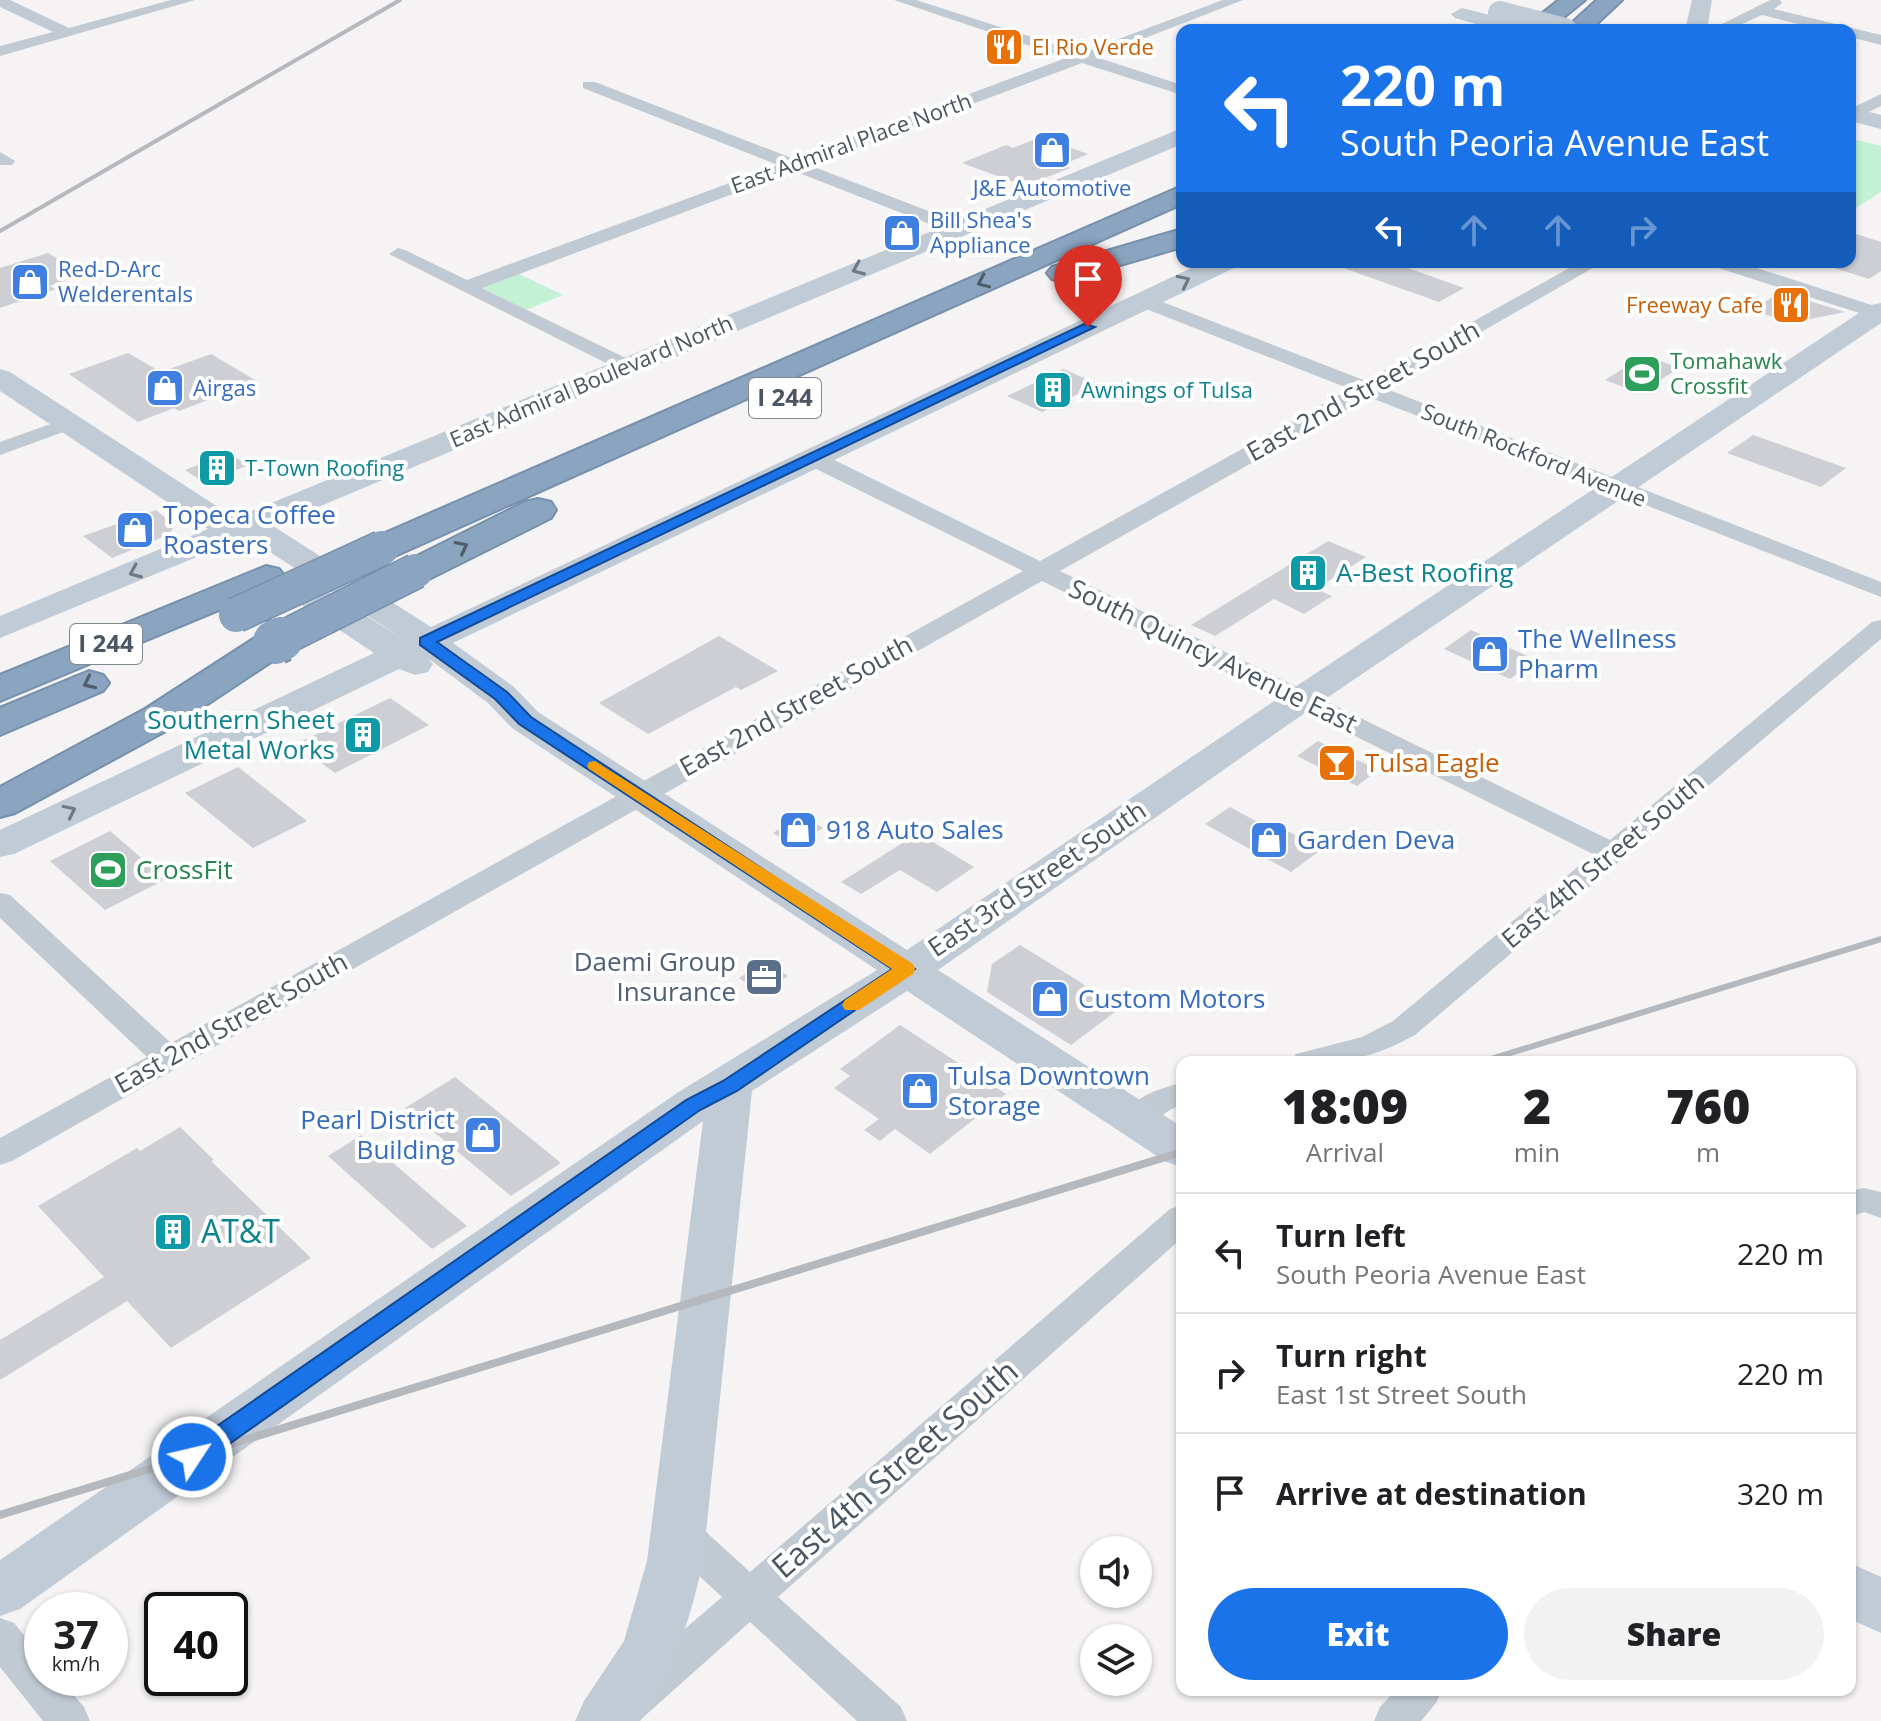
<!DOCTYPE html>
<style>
:root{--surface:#fff;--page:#f2f2f2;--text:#202124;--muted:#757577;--line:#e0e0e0;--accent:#1a73e8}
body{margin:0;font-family:"Open Sans",sans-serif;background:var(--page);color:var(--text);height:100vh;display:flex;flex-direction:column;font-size:30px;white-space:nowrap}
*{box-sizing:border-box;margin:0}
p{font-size:26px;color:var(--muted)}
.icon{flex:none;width:44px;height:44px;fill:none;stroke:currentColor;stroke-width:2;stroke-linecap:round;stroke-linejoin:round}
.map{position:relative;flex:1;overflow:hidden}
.sheet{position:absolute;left:1176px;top:1056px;width:680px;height:640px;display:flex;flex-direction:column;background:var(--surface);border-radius:16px;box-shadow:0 2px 6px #0004}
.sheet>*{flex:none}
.banner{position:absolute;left:1176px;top:24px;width:680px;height:244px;border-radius:16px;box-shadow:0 2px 6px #0004;background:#1a73e8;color:#fff;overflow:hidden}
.controls{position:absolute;left:1080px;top:1536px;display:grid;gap:16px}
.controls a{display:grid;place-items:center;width:72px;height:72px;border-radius:50%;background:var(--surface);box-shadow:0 2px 6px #0004;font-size:40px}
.speed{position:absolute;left:24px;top:1592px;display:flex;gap:16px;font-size:40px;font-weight:700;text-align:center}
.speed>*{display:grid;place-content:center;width:104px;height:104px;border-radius:50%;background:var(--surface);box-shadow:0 2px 6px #0004;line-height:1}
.speed small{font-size:20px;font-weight:400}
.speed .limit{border:4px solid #111;border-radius:12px;background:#fff;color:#111}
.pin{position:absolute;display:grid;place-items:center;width:68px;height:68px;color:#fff;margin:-82px -34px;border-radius:50% 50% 50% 0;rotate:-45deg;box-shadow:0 0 8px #0007}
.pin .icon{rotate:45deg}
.me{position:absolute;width:88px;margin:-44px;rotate:55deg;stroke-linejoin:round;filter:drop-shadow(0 0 6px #0008)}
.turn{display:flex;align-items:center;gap:28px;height:168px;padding:0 32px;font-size:36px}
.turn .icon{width:104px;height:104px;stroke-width:2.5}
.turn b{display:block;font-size:56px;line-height:68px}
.lanes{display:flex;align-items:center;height:76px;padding:0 32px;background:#0003;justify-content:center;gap:40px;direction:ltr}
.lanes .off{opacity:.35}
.eta{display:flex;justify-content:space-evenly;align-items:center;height:136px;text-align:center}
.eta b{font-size:48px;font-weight:800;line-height:56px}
.cta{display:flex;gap:16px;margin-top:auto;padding:16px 32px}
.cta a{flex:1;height:92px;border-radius:48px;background:var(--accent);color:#fff;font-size:32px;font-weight:800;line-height:92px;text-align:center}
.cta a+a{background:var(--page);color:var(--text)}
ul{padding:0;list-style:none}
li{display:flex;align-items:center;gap:24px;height:120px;padding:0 32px;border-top:2px solid var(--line)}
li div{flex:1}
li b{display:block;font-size:30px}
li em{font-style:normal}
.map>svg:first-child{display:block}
.green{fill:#c3f1d5}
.building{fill:#cdcfd5}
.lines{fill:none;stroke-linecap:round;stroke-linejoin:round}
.highway-casing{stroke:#7690ad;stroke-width:4}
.street{fill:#c1cad2;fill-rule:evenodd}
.secondary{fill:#c1cbd6;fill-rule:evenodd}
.highway{fill:#8ba5c1;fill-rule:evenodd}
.rail-far2{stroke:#b5b8bd;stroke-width:4}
.rail-far1{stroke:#b5b8bd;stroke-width:6}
.rail{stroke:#b5b8bd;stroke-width:8}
.highway-bridge-far1-casing{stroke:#7690ad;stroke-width:37;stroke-linecap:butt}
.highway-bridge-casing{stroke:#7690ad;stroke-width:48;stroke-linecap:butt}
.secondary-bridge{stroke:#c1cbd6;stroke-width:24}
.highway-bridge-far1{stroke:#8ba5c1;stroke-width:34}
.highway-bridge{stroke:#8ba5c1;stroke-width:44}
.oneway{stroke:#6e7984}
.oneway2{stroke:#505e6b}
.route{fill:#1a73e8;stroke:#114b97;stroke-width:2}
.slow{fill:#f59e0b}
.labels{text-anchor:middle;stroke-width:8;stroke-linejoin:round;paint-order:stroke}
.far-food-label{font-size:22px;fill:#c56008;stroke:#fff;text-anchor:start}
.far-street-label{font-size:22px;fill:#4a5661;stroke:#fff}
.far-shop-label{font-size:22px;fill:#366cbe;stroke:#fff;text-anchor:start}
.far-leisure-label{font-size:22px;fill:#27864d;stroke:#fff;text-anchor:start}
.far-culture-label{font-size:22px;fill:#0d838f;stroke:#fff;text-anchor:start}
.shield{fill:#fff;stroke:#808990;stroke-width:2}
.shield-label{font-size:24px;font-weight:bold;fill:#4a5661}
.street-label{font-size:26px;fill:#4a5661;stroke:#fff}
.shop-label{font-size:26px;fill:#366cbe;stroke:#fff;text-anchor:start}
.culture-label{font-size:26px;fill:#0d838f;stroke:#fff;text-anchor:start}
.food-label{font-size:26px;fill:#c56008;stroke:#fff;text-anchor:start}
.leisure-label{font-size:26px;fill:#27864d;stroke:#fff;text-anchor:start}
.service-label{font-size:26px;fill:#4e5e75;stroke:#fff;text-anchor:end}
.near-culture-label{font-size:32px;fill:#0d838f;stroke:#fff;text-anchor:start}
.near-street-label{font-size:32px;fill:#4a5661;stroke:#fff}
</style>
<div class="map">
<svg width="1881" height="1721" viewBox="0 0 1881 1721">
<rect width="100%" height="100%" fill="#f5f3f3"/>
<!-- green -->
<path class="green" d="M1850,138L1881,146V192L1851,211Z
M517,273L563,295L526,310L481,287Z"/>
<!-- building -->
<path class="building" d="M1040,137L1088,154L1062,165L1070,168L1025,186L962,163L1006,145L1013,148Z
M1850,232L1881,242V271L1869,279L1831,267L1839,262H1850Z
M48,253L85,274L49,286L56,289L0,308V268Z
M1335,262H1391L1464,288L1439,302L1335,265Z
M1781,292L1790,295L1845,312L1810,319L1787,315L1779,319L1752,310Z
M128,353L161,372L211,354L257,381L179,411L174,408L138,422L69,374Z
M1645,355L1679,368L1640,393L1605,380Z
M1063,369L1098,384L1042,412L1007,396Z
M1753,435L1846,468L1821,487L1727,453Z
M228,453L248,465L205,483L185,470Z
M156,510L175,526L168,535L112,558L83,536Z
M1328,541L1366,557L1316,589L1332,596L1304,614L1274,599L1215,636L1191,625Z
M1471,630L1536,660L1510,679L1444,649Z
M719,636L778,671L741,690L736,687L648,734L599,703Z
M390,698L429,725L335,773L296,744Z
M1318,741L1378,770L1357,786L1297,756Z
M238,767L307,821L253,848L185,793Z
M1230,807L1272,830L1278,826L1322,849L1291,872L1205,824Z
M802,815L823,828L794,846L773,833Z
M110,831L166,879L105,910L50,861Z
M918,833L974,867L937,892L900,870L861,894L841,882Z
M1020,945L1077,980L1119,1009L1071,1045L987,992L992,964Z
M765,960L788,976L761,993L739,978Z
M900,1025L1006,1094L930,1154L895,1129L880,1141L864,1130L879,1119L834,1088L850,1076L840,1069Z
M455,1077L561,1163L511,1196L405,1108Z
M180,1127L214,1160L211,1161L311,1258L171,1348L127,1301L0,1380V1340L104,1277L38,1206L137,1148L140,1151Z
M361,1135L443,1206L467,1226L432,1249L328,1156Z"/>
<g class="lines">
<!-- highway casing -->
<g class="highway-casing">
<path id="highway" d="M1559,0H1585L1548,30H1521Z
M1597,0H1622L1590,30H1564Z
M1182,186V204L395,556L382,559L369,556L364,548L369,540Z
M1182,229V247L1062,282L1052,279L1047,273L1052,267Z
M538,499L551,502L556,510L551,518L429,579L416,582L403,579L398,571L403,563L525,502Z
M266,566L279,569L285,577L279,585L0,701V675Z
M275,630L289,634L294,642L289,650L173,727L15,813L0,817V787L145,709L261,634Z
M89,671L103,675L109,683L103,691L0,735V708Z"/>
</g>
<!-- street -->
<path class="street" d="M0,0H10L69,28L171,0H195L0,56V46L53,32L0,7Z
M894,0H916L1081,53L1223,0H1243L1096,57L1182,85V95L1082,63L809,165L962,224L965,228L962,232H950L794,171L482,288L634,362L637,366L634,370H620L389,254L398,248L405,250L467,280L778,165L583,88V82H595L794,159L1066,58Z
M1770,0H1780L1782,3L1774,9L1881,35V45L1850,37V30H1822L1762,15L1729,30H1710Z
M1881,94V106L1850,121V109Z
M0,152L15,161L12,165H0Z
M1580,262H1603L1384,388L1881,582V597L1369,397L1060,571L1610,840L1872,622L1881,620V639L1415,1035C1367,1061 1345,1062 1291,1062L1296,1054L1362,1037L1393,1021L1593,854L1042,581L12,1161L0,1165V1138L147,1057L0,918V893L10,895L171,1043L1023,571L804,463L801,458L804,453H820L1040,561L1350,389L1136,305L1133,301L1136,297H1150L1366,381Z
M1710,262H1738L1881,308V320L1712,266Z
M70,417L77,419L81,423L77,427L0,455V442Z
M1182,1083V1105C1159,1111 1150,1135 1125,1127L1120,1119C1133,1097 1159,1088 1182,1083Z
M1864,1188L1881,1192V1218L1864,1212L1850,1217V1191Z
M1182,1205V1238L778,1597L901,1707L907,1721H857L750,1622L639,1721H588L594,1707L722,1597L666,1545L661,1533L666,1521L680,1516L694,1521L750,1572L1170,1209Z
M0,1618L14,1623L42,1657V1678H59L84,1707L90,1721H43L0,1667Z
M1396,1690H1442L1436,1703L1421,1721H1374L1380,1707Z"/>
<!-- secondary -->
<path class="secondary" d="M1692,0H1712L1707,30H1685Z
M1462,8L1529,25L1532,30H1497L1455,18L1451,14Z
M1850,107L1881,115V129L1850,121Z
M1182,128V144L273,526L431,627L1204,262H1238L1234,268L453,643L514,687L538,712L907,950L1283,695L1871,305L1881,303V323L1309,710L938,970L1182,1127V1167L1166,1162L907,991L752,1091L703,1561C691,1618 673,1673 640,1721H575L584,1701L624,1641L647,1561L703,1121L20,1609L0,1616V1560L677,1093L877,970L512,728L488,703L429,659L433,664L428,672L415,675L399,669L14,854L0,857V830L374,653L293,599L288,592L293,585L305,582L317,585L403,639L250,539L238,540L0,638V616L208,529L0,391V369L10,372L235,518Z
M1850,1563L1881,1577V1633L1850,1619Z"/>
<!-- highway -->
<use href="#highway" class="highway"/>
<!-- rail-far2 -->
<path class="rail-far2" d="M0,231L400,0"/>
<!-- rail-far1 -->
<path class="rail-far1" d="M1481,1062L1881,939"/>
<!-- rail -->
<path class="rail" d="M0,1515L1182,1152"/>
<!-- highway-bridge-far1 casing -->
<g class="highway-bridge-far1-casing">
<path id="highway-bridge-far1" d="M236,615L382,548
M277,641L416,571"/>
</g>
<!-- highway-bridge casing -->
<g class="highway-bridge-casing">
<path id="highway-bridge" d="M275,642L281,639"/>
</g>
<!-- secondary-bridge -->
<path class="secondary-bridge" d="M1500,13L1565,30"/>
<!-- highway-bridge-far1 -->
<use href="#highway-bridge-far1" class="highway-bridge-far1"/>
<!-- highway-bridge -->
<use href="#highway-bridge" class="highway-bridge"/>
</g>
<!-- one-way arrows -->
<defs><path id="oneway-chevron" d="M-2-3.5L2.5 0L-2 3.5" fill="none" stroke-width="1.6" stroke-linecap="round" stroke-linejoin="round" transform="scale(2)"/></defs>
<g class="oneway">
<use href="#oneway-chevron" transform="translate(858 269) rotate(157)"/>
<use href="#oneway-chevron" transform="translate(1184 281) rotate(-26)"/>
<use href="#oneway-chevron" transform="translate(135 572) rotate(157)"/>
<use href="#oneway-chevron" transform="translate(70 811) rotate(-26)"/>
</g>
<g class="oneway2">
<use href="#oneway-chevron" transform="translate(983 282) rotate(156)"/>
<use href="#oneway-chevron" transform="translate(462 547) rotate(-27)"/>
<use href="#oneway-chevron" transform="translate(89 683) rotate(155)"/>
</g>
<!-- route -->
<path class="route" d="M1084,324L1095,327L437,642L507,692L531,717L915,969L737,1091L700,1110L201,1464L192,1467L184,1464L180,1457L184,1449L686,1100L723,1081L892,969L519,724L495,699L420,645V638Z"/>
<!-- slow -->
<path class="slow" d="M595,761L913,964L915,969L913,974L859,1010H845L842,1005L845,1000L892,969L589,769L587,766L589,762Z"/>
<!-- icons -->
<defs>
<g id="restaurant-square" transform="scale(2)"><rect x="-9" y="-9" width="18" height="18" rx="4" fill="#e8710a" stroke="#fff"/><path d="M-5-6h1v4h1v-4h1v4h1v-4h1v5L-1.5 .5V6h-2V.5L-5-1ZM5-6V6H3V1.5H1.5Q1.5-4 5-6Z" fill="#fff"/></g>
<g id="shop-square" transform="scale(2)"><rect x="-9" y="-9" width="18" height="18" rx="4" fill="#3f7fe0" stroke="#fff"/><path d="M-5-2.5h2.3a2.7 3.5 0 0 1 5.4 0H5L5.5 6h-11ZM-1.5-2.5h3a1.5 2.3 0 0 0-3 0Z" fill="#fff"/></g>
<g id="stadium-square" transform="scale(2)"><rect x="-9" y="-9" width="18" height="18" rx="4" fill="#2e9e5b" stroke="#fff"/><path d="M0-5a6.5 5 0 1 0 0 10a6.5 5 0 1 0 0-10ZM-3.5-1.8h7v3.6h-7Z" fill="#fff"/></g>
<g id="building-square" transform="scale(2)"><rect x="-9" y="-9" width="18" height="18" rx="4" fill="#0f9aa8" stroke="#fff"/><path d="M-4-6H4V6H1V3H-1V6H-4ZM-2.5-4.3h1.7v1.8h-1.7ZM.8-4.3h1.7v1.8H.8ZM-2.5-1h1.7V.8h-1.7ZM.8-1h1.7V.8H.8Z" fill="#fff"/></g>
<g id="bar-square" transform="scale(2)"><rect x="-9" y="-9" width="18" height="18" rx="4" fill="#e8710a" stroke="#fff"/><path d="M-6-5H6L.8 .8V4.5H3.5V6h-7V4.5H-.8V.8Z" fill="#fff"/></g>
<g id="office-square" transform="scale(2)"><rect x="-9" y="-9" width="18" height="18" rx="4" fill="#5c6f8a" stroke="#fff"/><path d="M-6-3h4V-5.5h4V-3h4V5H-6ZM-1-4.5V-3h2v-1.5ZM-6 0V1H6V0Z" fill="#fff"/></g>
</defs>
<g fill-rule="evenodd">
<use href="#restaurant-square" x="1004" y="47"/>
<use href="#shop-square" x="1052" y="150"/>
<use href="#shop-square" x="902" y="233"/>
<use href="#shop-square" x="30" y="282"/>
<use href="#restaurant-square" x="1791" y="305"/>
<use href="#stadium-square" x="1642" y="374"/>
<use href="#shop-square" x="165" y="388"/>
<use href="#building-square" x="1053" y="390"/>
<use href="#building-square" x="217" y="468"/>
<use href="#shop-square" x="135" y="530"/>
<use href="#building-square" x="1308" y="573"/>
<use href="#shop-square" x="1490" y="654"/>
<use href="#building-square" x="363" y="735"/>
<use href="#bar-square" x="1337" y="763"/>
<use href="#shop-square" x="798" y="830"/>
<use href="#shop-square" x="1269" y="840"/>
<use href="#stadium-square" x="108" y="870"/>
<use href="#office-square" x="764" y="977"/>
<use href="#shop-square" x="1050" y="999"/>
<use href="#shop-square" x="920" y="1091"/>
<use href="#shop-square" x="483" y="1135"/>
<use href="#building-square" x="173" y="1232"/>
</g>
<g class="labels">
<!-- far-food labels -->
<g class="far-food-label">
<text x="1032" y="55">El Rio Verde</text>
<text x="1763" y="313" text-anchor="end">Freeway Cafe</text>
</g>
<!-- far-street labels -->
<g class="far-street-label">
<text transform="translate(851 143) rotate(-20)" y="8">East Admiral Place North</text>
<text transform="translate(591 381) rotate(-23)" y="8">East Admiral Boulevard North</text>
<text transform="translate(1534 455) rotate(22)" y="8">South Rockford Avenue</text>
</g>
<!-- far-shop labels -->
<g class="far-shop-label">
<text x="1052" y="196" text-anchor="middle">J&amp;E Automotive</text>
<text x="930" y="228">Bill Shea's<tspan x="930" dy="25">Appliance</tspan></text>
<text x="58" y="277">Red-D-Arc<tspan x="58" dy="25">Welderentals</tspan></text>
<text x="193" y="396">Airgas</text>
</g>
<!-- far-leisure labels -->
<g class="far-leisure-label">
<text x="1670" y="369">Tomahawk<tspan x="1670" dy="25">Crossfit</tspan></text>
</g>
<!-- far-culture labels -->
<g class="far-culture-label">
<text x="1081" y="398">Awnings of Tulsa</text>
<text x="245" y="476">T-Town Roofing</text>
</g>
<!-- shield labels -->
<g class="shield">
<rect x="749" y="378" width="72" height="40" rx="6"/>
<rect x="70" y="624" width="72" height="40" rx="6"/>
</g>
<g class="shield-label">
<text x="785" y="406">I 244</text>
<text x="106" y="652">I 244</text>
</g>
<!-- street labels -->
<g class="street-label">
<text transform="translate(1363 391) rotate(-29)" y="9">East 2nd Street South</text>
<text transform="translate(1213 656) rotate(26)" y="9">South Quincy Avenue East</text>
<text transform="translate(796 706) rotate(-29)" y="9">East 2nd Street South</text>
<text transform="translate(1603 861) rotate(-40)" y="9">East 4th Street South</text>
<text transform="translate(1037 879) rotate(-34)" y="9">East 3rd Street South</text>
<text transform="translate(231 1023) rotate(-29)" y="9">East 2nd Street South</text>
</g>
<!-- shop labels -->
<g class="shop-label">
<text x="163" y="524">Topeca Coffee<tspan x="163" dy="30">Roasters</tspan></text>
<text x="1518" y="648">The Wellness<tspan x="1518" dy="30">Pharm</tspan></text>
<text x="826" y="839">918 Auto Sales</text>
<text x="1297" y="849">Garden Deva</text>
<text x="1078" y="1008">Custom Motors</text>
<text x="948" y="1085">Tulsa Downtown<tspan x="948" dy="30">Storage</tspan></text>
<text x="455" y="1129" text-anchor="end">Pearl District<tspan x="455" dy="30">Building</tspan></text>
</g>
<!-- culture labels -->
<g class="culture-label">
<text x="1336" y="582">A-Best Roofing</text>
<text x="335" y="729" text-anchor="end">Southern Sheet<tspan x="335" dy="30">Metal Works</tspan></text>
</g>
<!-- food labels -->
<g class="food-label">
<text x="1365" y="772">Tulsa Eagle</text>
</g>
<!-- leisure labels -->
<g class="leisure-label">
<text x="136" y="879">CrossFit</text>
</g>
<!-- service labels -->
<g class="service-label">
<text x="736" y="971">Daemi Group<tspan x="736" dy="30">Insurance</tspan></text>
</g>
<!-- near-culture labels -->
<g class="near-culture-label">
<text x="201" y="1243">AT&amp;T</text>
</g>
<!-- near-street labels -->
<g class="near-street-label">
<text transform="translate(895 1469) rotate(-41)" y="11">East 4th Street South</text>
</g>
</g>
</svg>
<div class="controls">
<a><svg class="icon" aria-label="sound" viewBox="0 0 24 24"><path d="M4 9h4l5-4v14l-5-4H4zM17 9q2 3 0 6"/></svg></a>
<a><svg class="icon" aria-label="layers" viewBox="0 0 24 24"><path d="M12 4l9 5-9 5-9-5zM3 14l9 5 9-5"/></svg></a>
</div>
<div class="speed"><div>37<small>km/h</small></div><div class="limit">40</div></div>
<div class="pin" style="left:1088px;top:327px;background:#d93025"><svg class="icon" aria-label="arrive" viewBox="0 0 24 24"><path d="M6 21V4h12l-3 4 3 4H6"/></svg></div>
<svg class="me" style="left:192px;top:1457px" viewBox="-20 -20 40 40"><circle r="17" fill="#1a73e8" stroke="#fff" stroke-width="3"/><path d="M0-11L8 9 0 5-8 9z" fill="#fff"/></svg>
<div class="banner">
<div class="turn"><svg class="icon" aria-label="left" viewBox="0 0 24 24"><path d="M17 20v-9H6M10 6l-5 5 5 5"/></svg><div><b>220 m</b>South Peoria Avenue East</div></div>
<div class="lanes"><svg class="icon" aria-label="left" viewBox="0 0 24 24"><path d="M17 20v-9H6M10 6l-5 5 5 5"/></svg><svg class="icon off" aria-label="ahead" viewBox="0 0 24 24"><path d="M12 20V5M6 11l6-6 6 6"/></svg><svg class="icon off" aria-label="ahead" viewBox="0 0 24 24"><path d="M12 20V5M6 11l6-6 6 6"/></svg><svg class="icon off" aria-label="right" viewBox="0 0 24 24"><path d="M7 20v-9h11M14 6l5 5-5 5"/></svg></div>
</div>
<section class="sheet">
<div class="eta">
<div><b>18:09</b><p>Arrival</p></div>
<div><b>2</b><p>min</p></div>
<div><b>760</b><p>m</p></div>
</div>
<ul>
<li><svg class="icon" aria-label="left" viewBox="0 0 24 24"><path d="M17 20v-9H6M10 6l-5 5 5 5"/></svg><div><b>Turn left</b><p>South Peoria Avenue East</p></div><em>220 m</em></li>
<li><svg class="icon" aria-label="right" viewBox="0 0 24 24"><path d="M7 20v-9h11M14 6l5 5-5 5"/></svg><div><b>Turn right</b><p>East 1st Street South</p></div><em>220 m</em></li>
<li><svg class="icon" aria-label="arrive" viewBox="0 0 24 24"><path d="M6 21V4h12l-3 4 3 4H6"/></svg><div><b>Arrive at destination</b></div><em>320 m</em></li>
</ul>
<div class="cta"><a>Exit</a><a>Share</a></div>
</section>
</div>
